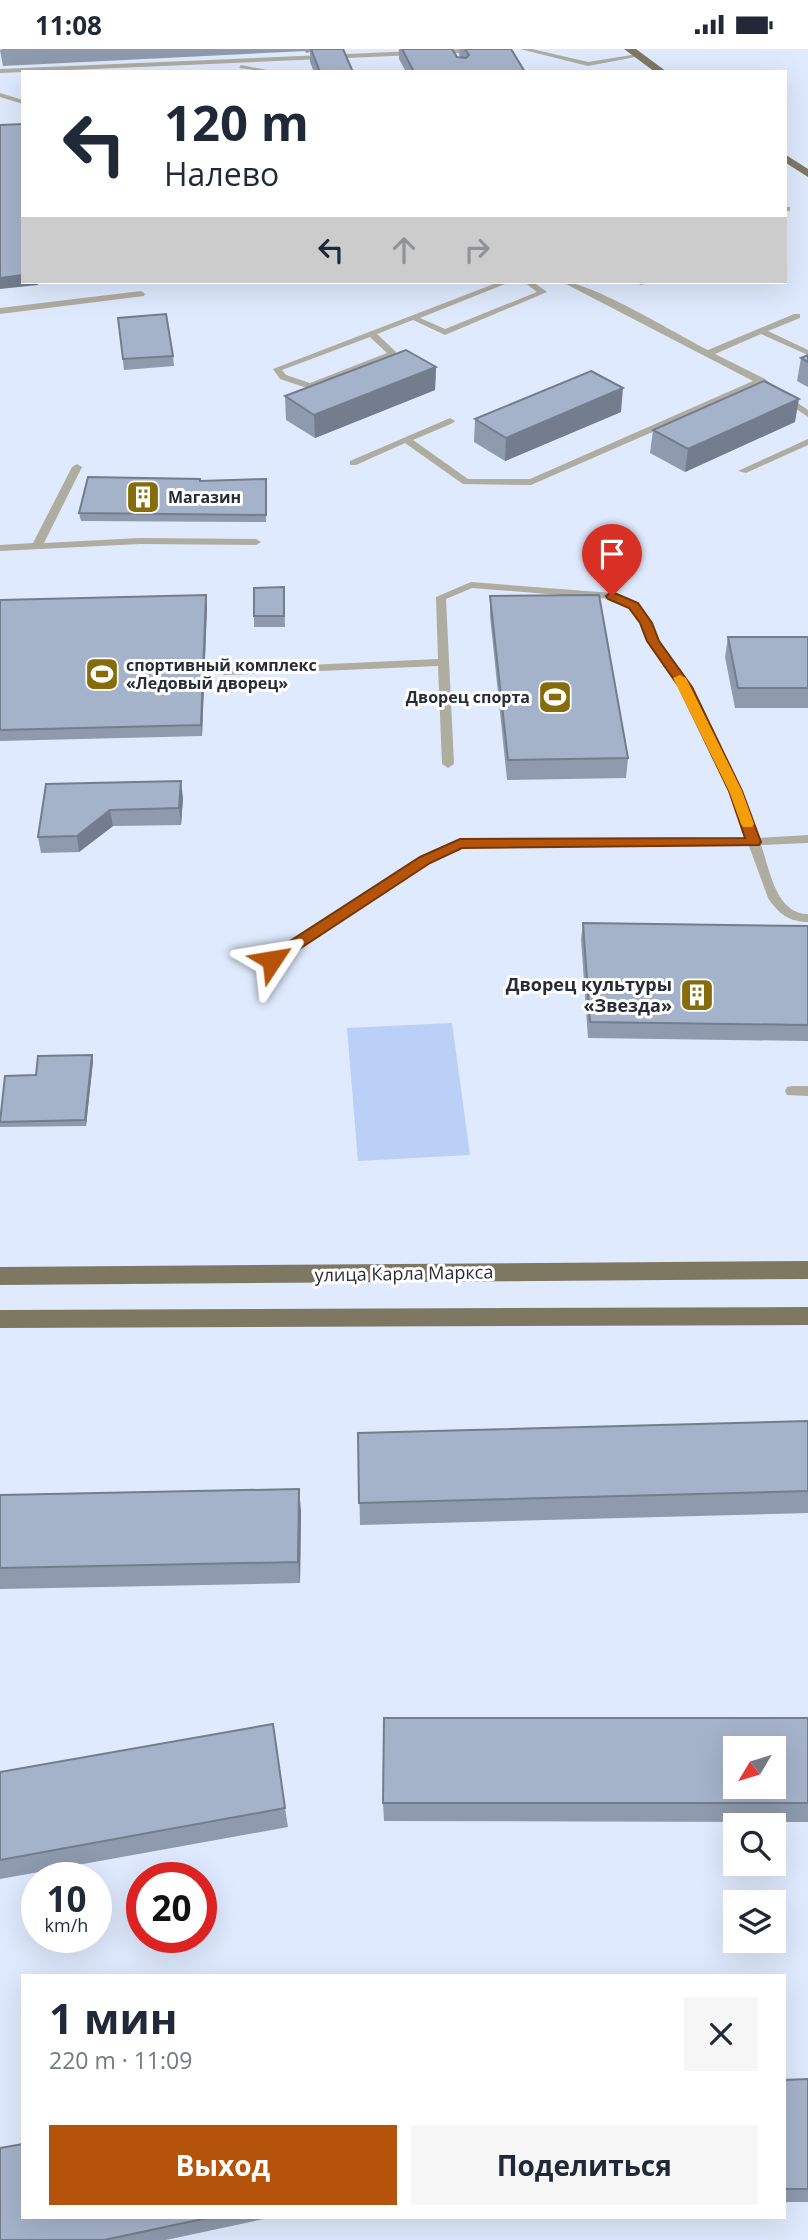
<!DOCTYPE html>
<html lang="ru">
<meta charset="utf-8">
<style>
:root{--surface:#fff;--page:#f6f6f7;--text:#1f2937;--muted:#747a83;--accent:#b45309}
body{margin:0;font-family:"Open Sans",sans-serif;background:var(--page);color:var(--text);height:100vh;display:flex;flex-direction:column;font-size:26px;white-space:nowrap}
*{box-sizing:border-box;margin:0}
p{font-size:23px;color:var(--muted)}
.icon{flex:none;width:38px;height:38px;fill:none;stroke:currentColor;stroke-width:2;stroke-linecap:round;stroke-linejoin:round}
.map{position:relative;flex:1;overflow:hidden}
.details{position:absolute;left:21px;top:1925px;width:765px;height:245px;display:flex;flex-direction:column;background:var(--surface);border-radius:0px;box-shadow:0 7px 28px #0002}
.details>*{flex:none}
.top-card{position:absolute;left:21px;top:21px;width:766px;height:214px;border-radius:0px;box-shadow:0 7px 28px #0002;background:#fff;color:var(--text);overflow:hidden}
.needle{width:46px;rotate:232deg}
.fabs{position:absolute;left:723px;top:1687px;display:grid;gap:14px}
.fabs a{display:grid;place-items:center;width:63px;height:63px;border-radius:0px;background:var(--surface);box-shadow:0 7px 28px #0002;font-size:35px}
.speed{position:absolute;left:21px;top:1813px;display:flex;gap:14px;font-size:35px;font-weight:700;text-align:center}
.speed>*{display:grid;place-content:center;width:91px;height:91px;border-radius:50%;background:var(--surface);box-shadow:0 7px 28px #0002;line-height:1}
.speed small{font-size:18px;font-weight:400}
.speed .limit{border:10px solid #d22;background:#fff;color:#111}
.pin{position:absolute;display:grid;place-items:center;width:60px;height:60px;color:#fff;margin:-72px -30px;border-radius:50% 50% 50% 0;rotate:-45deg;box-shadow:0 0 7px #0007}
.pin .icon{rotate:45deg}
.me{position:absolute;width:77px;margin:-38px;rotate:57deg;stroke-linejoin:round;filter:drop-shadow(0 0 5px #0008)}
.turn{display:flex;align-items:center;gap:24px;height:147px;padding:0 28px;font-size:32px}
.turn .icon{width:91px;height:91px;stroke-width:2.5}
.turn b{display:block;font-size:49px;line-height:60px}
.lanes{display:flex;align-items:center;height:66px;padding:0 28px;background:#0003;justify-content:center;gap:35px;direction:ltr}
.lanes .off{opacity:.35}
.round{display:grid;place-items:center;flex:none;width:74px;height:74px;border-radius:0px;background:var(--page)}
.overview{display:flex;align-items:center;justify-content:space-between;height:119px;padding:0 28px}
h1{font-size:42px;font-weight:700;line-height:52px}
.action{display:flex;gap:14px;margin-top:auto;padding:14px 28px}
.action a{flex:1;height:80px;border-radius:0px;background:var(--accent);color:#fff;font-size:28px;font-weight:700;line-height:80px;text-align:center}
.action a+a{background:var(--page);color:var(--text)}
.status{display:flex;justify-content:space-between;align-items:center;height:49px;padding:0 35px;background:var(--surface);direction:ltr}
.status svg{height:19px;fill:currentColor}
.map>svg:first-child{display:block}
.green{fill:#bad0f6}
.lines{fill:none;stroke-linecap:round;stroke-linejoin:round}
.service{fill:#afaca0;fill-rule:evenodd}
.primary{fill:#7e7863;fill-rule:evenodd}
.wall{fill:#8e9aae}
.shaded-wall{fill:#747d8d}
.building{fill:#a5b3ca;stroke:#747d8d;stroke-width:2;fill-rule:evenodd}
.route{fill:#b45309;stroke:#753606;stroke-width:2}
.slow{fill:#f59e0b}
.labels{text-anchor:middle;stroke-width:6;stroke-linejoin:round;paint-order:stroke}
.far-poi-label{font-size:16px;font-weight:bold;fill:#272c35;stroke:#fff;text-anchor:start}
.poi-label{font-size:18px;font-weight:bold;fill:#272c35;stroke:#fff;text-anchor:end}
.street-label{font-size:18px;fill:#272c35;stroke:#fff}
</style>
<div class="status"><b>11:08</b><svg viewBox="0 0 49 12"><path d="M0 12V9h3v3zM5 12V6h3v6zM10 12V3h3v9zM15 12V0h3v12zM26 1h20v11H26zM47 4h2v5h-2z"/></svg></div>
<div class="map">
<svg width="808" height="2191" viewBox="0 0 808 2191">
<rect width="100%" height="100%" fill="#dfeafe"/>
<!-- green -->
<path class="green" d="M452,974L470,1106L358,1112L347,979Z"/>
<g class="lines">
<!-- service -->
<path class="service" d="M461,0H511L508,2L0,24V20Z
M520,0H532L588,13L638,5L641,7L588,17Z
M241,16L267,21L270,23L239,19Z
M0,44L23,51V55L0,48Z
M786,158H790V162H786Z
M499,233H510L420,269L445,280L537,243L524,233H533L547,243L445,286L413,271L377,285L396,303V307L310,340L280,330L273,320ZM370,288L387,304L310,334L286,326L282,321Z
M562,233C590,232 678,286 708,301L794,265H800V269L768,282L808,301V306L761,285L715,305L765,330L772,336L767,339L760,336L531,436L463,435L405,394L356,416H350V412L450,369L455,372L453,374L413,391L468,430H530L753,332Z
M631,233H646L642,236Z
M141,242L145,245L144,247L0,265V259Z
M783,344L808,361V368L780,349L778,347Z
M808,390V396L746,424L738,422Z
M77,415L82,418L44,494L140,489L256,490L261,493L256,496L140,495L0,502V496L33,494L72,418Z
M471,533L612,544L637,554L651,574L658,592L692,638L742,742L759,789L808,786V794L761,796C770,821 776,865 808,865V873C789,873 778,864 768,849L749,797L462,799L429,814L277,914H267L266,911L267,908L421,808L460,791L747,789L730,742L681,638L648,592L641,574L629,558L610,550L472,539L446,550L454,715L448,719L442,715L438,617L224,626L219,623L224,620L438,610L436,548Z
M792,1037H808V1047L787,1046L785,1042L787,1038Z"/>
<!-- primary -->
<path class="primary" d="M624,0H636L667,23H655Z
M786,106L808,120V128L786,114Z
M808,1212V1230L0,1236V1218Z
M808,1258V1276L0,1279V1261Z"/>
</g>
<!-- wall -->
<path class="wall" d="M2,0H343L353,23H314L310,13V3L306,4L305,2L3,17L0,1Z
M399,0H452L457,8L461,9L459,6L460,0H511L525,23H406L399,10Z
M118,269L173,307L174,317L124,321Z
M808,306V338L797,332L801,309Z
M436,318L435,341L315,389L286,371L285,347Z
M621,363L505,412L474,393L475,370Z
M795,373L685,423L650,404L653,381Z
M266,438V473L81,472L79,464Z
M284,538L285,578H254V567Z
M490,547L628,709L626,729L507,731L490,567Z
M0,551L207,557L202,687L0,692Z
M728,588H808V659H735L725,608Z
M46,735L183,749L181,776L113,777L79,803L41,804L38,788Z
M583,874L808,877V992L588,989L581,890Z
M92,1006L93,1012L86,1077L0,1078V1065Z
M808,1372V1464L360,1476L358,1384Z
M0,1446L301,1462L300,1534L0,1540Z
M808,1669V1773L384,1772L383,1754Z
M0,1723L285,1759L288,1778L0,1830Z
M808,2030V2153H784V2031Z
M23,2168H273L166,2191H0Z"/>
<!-- shaded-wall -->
<path class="shaded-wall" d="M23,226V233H38V236L0,240V229Z
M436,318L435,341L315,389L314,366Z
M623,339L621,363L505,412L506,389Z
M799,350L795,373L685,423L688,400Z
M206,546L207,557L202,687L201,676Z
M181,732L183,749L181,776L179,759Z
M110,761L113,777L79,803L77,787Z
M92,1006L93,1012L86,1077L85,1071Z
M299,1440L301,1462L300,1534L298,1513Z"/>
<!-- building -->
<path class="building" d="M311,0H343L353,23H320Z
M402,0H452L457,8L466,9L469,6L465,0H511L525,23H414Z
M23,75V226L0,229V76Z
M166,265L173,307L123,310L118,269Z
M406,301L436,318L314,366L285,347Z
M808,306V313L801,309Z
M591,322L623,339L506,389L475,370Z
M764,332L799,350L688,400L653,381Z
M88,428L200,430V432L266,430V466L79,464Z
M284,538V567H254V539Z
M206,546L201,676L0,681V551Z
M599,546L628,709L508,711L490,547Z
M728,588H808V639H738Z
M181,732L179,759L110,761L77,787L38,788L46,735Z
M583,874L808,877V976L590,973Z
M92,1006L85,1071L0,1073L5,1027L36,1026L38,1007Z
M808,1372V1442L359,1454L358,1384Z
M299,1440L298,1513L0,1519V1446Z
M384,1669H808V1754H383ZM735,1699H774V1738H735Z
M273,1675L285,1759L0,1811V1723Z
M808,2030V2140H784V2031Z
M23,2095V2168H212L104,2191H0V2099Z"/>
<!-- route -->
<path class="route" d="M612,543L638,554L652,574L659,592L692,638L742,742L761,793L759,796L462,799L430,814L278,914H267L265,911L267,907L420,808L460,790L745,789L729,742L679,638L647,592L640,574L629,559L608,550L606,547Z"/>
<!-- slow -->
<path class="slow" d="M680,626L686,629L742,742L754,775L752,778H743L741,775L729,742L673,629Z"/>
<!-- icons -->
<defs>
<g id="building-square" transform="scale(1.75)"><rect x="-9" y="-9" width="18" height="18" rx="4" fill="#846d0a" stroke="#fff"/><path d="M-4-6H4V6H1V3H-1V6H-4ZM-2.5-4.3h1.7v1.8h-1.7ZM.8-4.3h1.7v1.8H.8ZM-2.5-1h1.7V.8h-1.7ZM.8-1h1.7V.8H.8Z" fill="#fff"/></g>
<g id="stadium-square" transform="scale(1.75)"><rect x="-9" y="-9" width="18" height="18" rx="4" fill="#846d0a" stroke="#fff"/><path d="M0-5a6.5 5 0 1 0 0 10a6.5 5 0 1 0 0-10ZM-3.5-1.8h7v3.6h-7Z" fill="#fff"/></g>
</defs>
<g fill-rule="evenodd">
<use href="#building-square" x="143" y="448"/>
<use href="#stadium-square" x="102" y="625"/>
<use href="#stadium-square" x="555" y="648"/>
<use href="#building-square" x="697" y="946"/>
</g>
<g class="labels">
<!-- far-poi labels -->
<g class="far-poi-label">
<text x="168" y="454">Магазин</text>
<text x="126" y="622">спортивный комплекс<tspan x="126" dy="18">«Ледовый дворец»</tspan></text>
<text x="530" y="654" text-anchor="end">Дворец спорта</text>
</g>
<!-- poi labels -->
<g class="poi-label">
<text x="672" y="942">Дворец культуры<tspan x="672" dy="21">«Звезда»</tspan></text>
</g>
<!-- street labels -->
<g class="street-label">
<text transform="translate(404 1225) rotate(-1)" y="6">улица Карла Маркса</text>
</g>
</g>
</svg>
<div class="fabs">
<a><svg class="needle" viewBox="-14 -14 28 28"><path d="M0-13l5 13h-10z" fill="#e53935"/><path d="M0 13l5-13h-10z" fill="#747a83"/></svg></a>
<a><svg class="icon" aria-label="search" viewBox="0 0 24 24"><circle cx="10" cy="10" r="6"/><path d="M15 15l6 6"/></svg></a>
<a><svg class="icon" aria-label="layers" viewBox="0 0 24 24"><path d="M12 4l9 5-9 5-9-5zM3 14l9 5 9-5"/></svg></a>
</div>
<div class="speed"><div>10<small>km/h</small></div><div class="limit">20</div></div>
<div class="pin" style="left:612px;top:547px;background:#d93025"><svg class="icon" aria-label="arrive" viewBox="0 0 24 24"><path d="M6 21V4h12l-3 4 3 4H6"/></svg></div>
<svg class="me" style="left:272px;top:911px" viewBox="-20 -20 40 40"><path d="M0-17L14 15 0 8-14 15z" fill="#b45309" stroke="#fff" stroke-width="4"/></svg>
<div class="top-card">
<div class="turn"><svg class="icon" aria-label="left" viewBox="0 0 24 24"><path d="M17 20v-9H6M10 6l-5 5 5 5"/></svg><div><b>120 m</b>Налево</div></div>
<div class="lanes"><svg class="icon" aria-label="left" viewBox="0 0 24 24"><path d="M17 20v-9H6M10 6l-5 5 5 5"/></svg><svg class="icon off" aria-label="ahead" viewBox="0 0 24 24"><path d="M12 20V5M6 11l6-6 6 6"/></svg><svg class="icon off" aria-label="right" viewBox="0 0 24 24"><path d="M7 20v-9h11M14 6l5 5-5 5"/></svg></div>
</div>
<section class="details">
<div class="overview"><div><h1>1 мин</h1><p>220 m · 11:09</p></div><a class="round"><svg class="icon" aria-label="close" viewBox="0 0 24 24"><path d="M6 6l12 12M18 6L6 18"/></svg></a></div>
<div class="action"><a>Выход</a><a>Поделиться</a></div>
</section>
</div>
